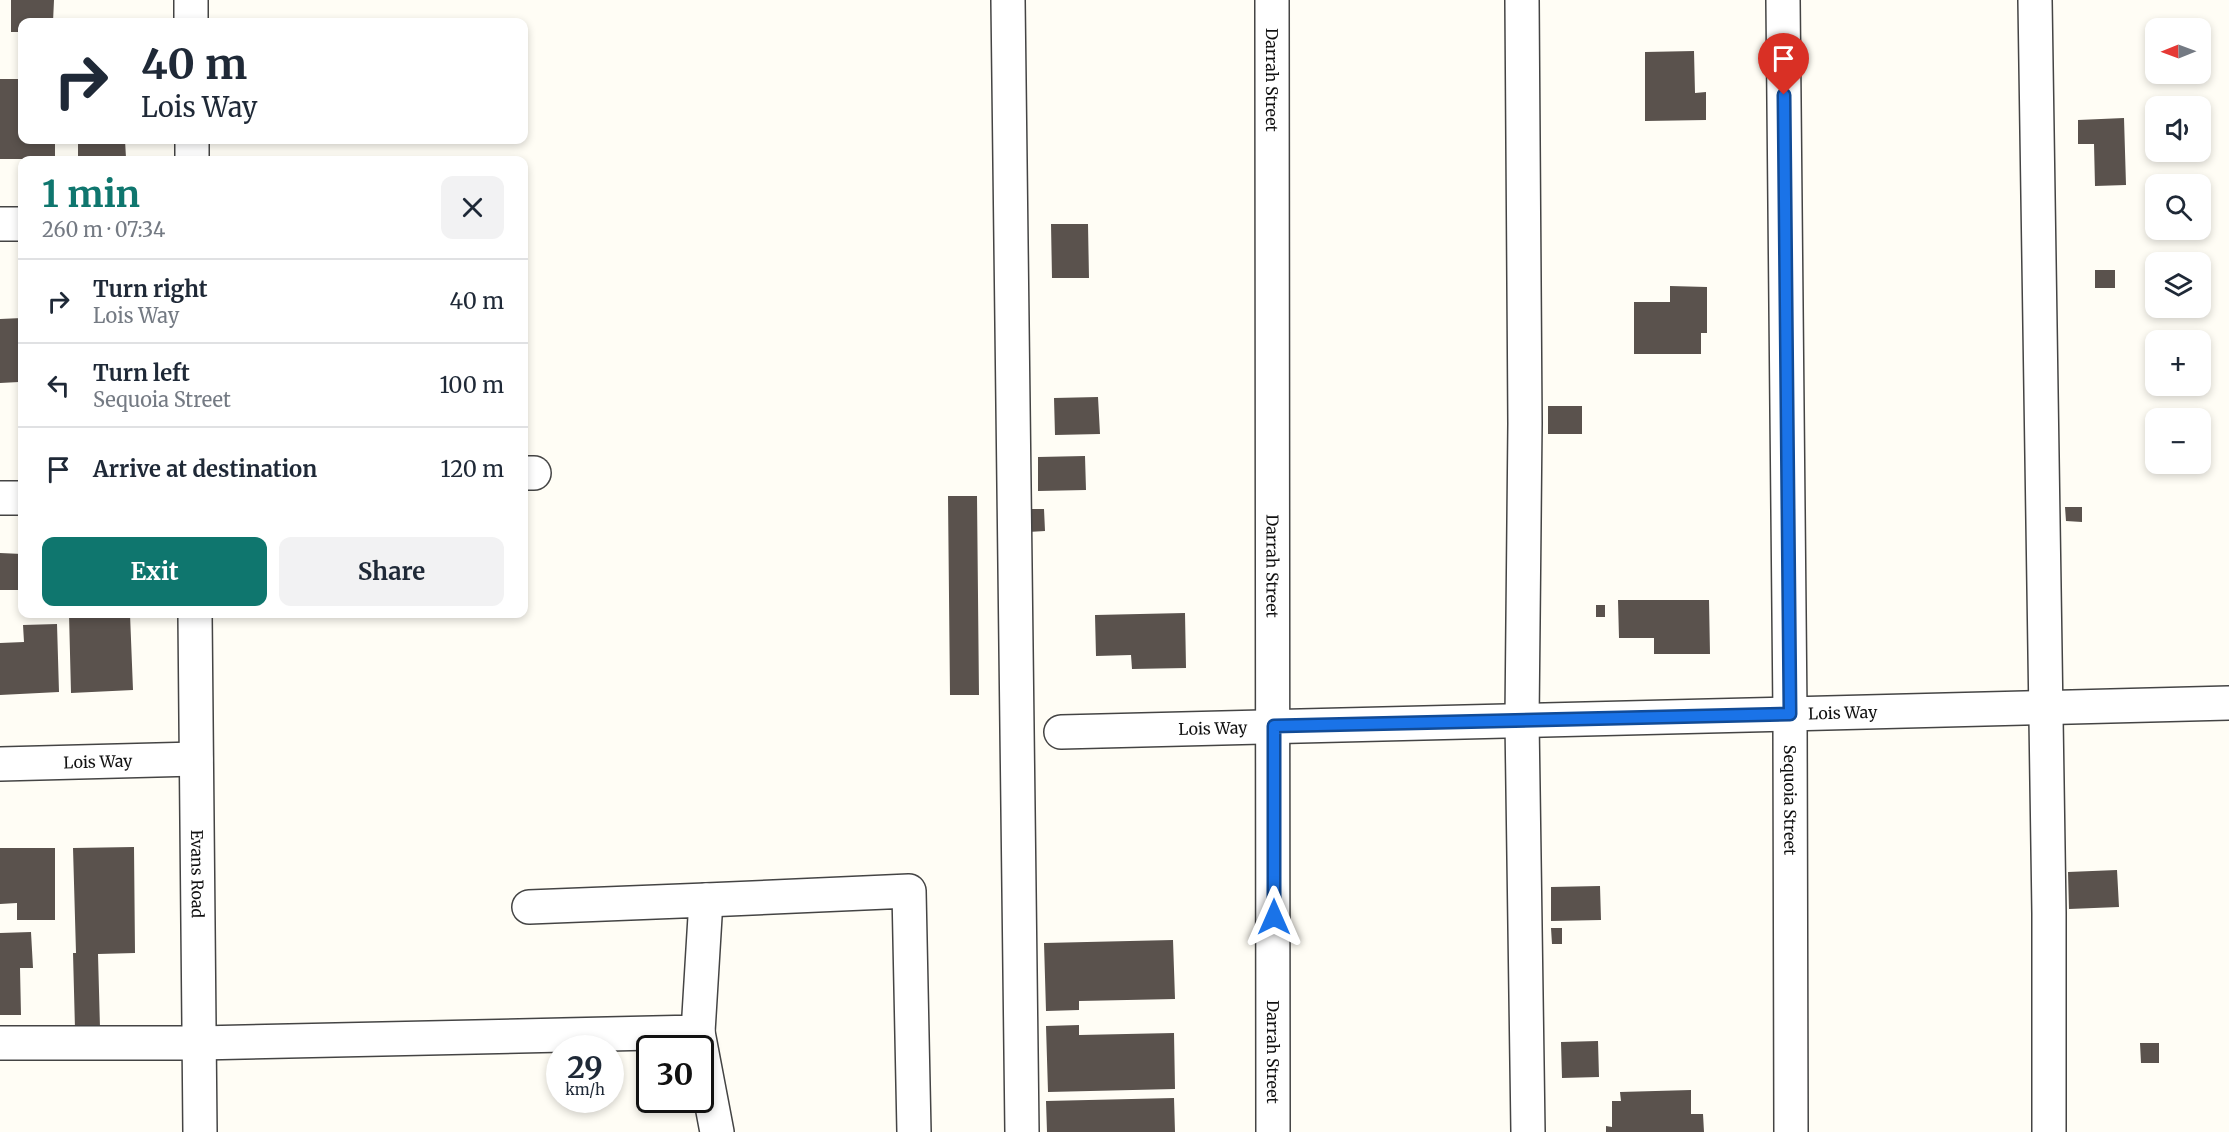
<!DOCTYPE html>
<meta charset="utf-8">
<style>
:root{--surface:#fff;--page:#f2f2f3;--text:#1f2937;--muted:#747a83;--line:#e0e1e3;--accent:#0f766e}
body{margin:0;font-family:Merriweather,serif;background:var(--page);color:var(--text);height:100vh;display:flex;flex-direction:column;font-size:22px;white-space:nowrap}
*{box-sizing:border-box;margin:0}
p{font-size:20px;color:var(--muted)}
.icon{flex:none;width:33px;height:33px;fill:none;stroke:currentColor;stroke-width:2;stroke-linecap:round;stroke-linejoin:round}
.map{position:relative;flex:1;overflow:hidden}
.side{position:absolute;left:18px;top:156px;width:510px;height:462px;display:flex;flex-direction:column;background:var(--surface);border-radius:12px;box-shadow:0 3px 9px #0003}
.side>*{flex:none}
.hud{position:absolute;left:18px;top:18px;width:510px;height:126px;border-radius:12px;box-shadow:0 3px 9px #0003;background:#fff;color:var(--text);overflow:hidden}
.needle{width:39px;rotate:269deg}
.controls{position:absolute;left:2145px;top:18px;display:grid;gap:12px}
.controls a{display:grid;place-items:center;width:66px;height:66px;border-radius:12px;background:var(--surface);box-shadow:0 3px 9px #0003;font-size:30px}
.speed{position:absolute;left:546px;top:1035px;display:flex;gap:12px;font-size:30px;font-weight:700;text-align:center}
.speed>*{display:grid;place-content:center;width:78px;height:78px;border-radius:50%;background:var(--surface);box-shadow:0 3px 9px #0003;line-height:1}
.speed small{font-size:15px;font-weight:400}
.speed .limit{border:3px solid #111;border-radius:9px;background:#fff;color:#111}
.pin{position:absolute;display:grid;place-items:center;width:51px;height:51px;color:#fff;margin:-62px -26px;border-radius:50% 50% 50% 0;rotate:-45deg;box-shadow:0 0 6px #0007}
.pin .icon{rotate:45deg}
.me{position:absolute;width:66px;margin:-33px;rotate:0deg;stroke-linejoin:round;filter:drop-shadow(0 0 4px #0008)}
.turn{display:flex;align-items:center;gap:21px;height:126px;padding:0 24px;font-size:27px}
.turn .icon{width:78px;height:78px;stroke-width:2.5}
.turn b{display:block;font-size:42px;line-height:51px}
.round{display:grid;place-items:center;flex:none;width:63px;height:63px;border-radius:12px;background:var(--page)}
.summary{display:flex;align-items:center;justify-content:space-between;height:102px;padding:0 24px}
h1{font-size:36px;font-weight:700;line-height:45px;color:var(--accent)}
.action{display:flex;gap:12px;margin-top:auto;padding:12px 24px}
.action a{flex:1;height:69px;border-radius:12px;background:var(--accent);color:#fff;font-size:24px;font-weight:700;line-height:69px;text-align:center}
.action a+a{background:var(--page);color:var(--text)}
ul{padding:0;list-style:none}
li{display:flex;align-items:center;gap:18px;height:84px;padding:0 24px;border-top:2px solid var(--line)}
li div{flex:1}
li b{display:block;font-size:22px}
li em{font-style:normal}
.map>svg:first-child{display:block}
.building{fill:#5a524d}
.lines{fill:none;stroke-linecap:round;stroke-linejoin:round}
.minor-casing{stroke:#444;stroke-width:36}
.minor{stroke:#fff;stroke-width:33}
.route-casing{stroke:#114b97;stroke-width:15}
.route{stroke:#1a73e8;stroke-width:10}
.labels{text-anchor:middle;stroke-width:6;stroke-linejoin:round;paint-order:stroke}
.street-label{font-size:16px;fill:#111;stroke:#fff}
</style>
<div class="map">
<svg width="2229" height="1132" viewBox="0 0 2229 1132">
<rect width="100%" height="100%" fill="#fffdf5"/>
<!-- building -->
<path class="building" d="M11,0H54L53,22H22V32H11Z
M1694,51L1695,93L1706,92V120L1645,121V52Z
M0,79H22V140H55V159H0Z
M2124,118L2126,185L2095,186L2094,144H2078V120Z
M78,140H125L126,158H78Z
M1051,224H1088L1089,278H1052Z
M2095,270H2115V288H2095Z
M1670,286L1707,287V333H1701V354H1634V302H1670Z
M22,318V440H21L19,382L0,383V319Z
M1098,397L1100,434L1055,435L1054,398Z
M1548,406H1582V434H1548Z
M1085,456L1086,490L1038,491V457Z
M948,496H977L979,695H950Z
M2065,507H2082V522L2066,521Z
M1027,509H1044L1045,531L1028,532Z
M0,553L22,554V590H0Z
M1618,600H1709L1710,654H1654V638H1619Z
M1596,605H1605V617H1596Z
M1185,613L1186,668L1132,669L1131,655L1096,656L1095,615Z
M69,614H130L133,690L71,693Z
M57,624L59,692L0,695V643L24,642L23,625Z
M134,847L135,953L98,954L100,1028L75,1029L73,953H76L73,848Z
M0,848H55V920H17V903L0,904Z
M2117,870L2119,907L2069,909L2068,872Z
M1600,886L1601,920L1551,921V887Z
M1551,928H1562V944H1552Z
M31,932L33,968H20L21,1015H0V933Z
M1173,940L1175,999L1079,1001V1010L1046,1011L1044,943Z
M1079,1025V1035L1174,1033L1175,1089L1048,1092L1046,1026Z
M1598,1041L1599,1077L1562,1078L1561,1042Z
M2140,1043H2159V1063H2141Z
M1691,1090V1114H1703L1704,1132H1606V1126L1612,1127V1101H1621L1620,1092Z
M1174,1098L1175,1132H1047L1046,1101Z"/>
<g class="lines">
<!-- minor casing -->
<g class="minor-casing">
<g id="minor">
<path d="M191,0V22"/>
<path d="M1008,0L1022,1132"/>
<path id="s1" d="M1272,0L1273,1132"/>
<path d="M1522,0L1525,423L1522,720L1528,1132"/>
<path id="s2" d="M1783,0L1790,714L1791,1132"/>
<path d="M2035,0L2049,913V1132"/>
<path d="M192,140V160"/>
<path d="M0,224H22"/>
<path d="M524,473H534"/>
<path d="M0,498H22"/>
<path id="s3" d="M195,614L200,1132"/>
<path id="s4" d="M1061,732L2229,703"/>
<path id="s5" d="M0,764L196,759"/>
<path d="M706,900L909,891L914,1132"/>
<path d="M698,1032L717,1132"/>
<path d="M0,1043H199L698,1032L706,900L529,907"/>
</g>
</g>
<!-- minor -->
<use href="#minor" class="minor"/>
</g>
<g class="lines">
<!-- route casing -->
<g class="route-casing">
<path id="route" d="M1274,917V726L1790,714L1784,95"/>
</g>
<!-- route -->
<use href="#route" class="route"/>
</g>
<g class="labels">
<!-- street labels -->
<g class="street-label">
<text dy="6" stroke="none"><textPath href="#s1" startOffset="80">Darrah Street</textPath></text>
<text dy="6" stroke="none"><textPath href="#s1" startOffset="566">Darrah Street</textPath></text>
<text dy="6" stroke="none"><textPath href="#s4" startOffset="782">Lois Way</textPath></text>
<text dy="6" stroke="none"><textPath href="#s4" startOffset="152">Lois Way</textPath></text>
<text dy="6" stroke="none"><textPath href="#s5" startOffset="98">Lois Way</textPath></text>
<text dy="6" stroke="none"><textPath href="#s2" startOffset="800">Sequoia Street</textPath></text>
<text dy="6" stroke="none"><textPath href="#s3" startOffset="260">Evans Road</textPath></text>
<text dy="6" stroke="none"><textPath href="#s1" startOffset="1052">Darrah Street</textPath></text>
</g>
</g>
</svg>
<div class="controls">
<a><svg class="needle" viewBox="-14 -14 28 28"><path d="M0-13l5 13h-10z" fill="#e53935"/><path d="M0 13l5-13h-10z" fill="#747a83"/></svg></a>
<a><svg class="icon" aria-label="sound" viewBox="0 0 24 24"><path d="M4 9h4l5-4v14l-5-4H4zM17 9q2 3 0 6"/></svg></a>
<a><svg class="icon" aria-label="search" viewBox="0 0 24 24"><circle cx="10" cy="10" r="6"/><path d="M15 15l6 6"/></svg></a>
<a><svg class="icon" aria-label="layers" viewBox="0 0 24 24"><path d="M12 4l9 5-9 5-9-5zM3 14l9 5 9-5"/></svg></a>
<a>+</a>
<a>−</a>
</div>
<div class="speed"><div>29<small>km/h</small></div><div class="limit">30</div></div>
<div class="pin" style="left:1784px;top:95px;background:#d93025"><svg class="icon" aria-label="arrive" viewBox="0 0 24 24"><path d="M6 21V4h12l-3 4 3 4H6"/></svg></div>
<svg class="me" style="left:1274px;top:917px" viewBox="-20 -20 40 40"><path d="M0-17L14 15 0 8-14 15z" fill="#1a73e8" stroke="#fff" stroke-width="4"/></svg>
<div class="hud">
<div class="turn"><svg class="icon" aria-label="right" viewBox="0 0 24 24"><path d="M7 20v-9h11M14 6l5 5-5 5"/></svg><div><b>40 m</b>Lois Way</div></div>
</div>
<section class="side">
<div class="summary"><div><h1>1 min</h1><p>260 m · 07:34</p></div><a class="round"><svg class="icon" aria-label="close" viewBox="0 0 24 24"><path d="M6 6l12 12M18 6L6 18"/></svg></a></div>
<ul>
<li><svg class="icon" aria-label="right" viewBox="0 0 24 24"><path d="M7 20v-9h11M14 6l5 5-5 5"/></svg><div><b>Turn right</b><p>Lois Way</p></div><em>40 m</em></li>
<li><svg class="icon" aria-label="left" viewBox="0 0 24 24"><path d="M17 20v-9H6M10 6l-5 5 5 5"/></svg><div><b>Turn left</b><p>Sequoia Street</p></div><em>100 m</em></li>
<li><svg class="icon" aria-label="arrive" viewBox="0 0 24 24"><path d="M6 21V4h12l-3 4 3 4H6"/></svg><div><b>Arrive at destination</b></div><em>120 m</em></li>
</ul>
<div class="action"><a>Exit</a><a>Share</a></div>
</section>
</div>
